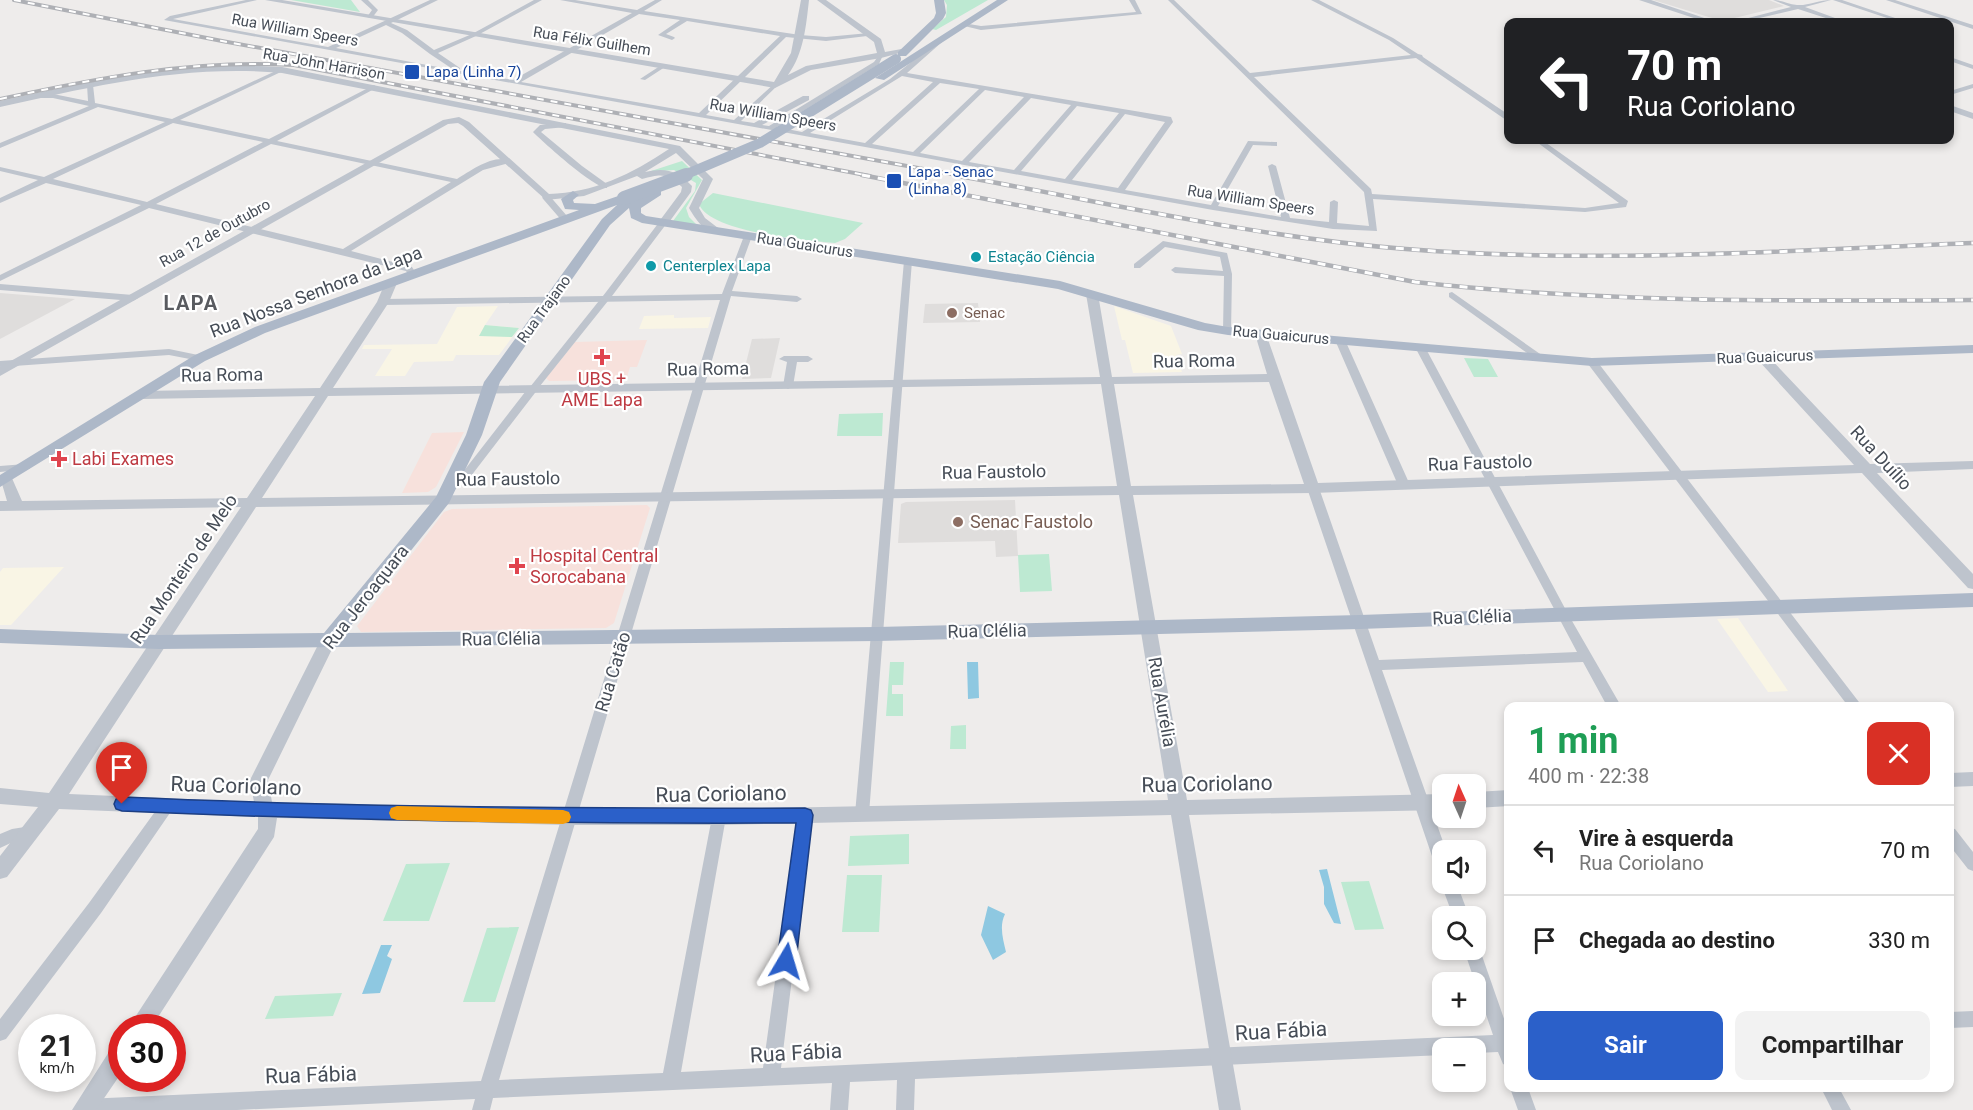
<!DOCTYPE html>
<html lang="pt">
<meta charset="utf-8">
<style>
:root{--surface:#fff;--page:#f2f2f2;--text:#222;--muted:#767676;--line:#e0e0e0;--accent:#2b60c9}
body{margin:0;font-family:Roboto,sans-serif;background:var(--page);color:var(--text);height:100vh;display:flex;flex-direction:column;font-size:22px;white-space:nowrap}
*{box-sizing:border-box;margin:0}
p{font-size:20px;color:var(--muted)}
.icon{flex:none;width:33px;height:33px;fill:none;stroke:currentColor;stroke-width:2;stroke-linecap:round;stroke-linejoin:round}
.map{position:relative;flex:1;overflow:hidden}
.side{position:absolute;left:1504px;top:702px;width:450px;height:390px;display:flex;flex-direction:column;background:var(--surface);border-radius:12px;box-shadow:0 3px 9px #0003}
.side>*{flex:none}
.guide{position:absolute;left:1504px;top:18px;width:450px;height:126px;border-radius:12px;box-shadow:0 3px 9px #0003;background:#202124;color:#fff;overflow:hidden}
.needle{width:39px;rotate:357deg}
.controls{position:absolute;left:1432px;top:774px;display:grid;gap:12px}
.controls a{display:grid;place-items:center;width:54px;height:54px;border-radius:12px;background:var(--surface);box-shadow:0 3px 9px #0003;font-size:30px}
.speed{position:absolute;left:18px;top:1014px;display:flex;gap:12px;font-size:30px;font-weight:700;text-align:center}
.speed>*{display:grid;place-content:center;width:78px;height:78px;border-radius:50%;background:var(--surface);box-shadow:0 3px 9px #0003;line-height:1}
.speed small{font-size:15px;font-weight:400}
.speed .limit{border:9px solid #d22;background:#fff;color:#111}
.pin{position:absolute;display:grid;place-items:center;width:51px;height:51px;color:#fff;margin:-62px -26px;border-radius:50% 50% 50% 0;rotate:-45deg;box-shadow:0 0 6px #0007}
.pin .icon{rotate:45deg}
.me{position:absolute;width:66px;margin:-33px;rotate:7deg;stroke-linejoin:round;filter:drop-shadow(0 0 4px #0008)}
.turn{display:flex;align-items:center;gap:21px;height:126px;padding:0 24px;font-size:27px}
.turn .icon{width:78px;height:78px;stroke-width:2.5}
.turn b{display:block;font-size:42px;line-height:51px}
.round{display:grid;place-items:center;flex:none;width:63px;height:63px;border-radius:12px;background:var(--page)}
.headline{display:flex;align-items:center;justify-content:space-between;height:102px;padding:0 24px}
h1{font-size:36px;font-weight:700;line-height:45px;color:#1e9e55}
.cta{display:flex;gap:12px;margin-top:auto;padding:12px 24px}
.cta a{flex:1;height:69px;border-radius:12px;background:var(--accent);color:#fff;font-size:24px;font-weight:700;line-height:69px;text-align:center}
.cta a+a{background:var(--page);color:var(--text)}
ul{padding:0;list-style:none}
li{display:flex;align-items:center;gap:18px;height:90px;padding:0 24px;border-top:2px solid var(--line)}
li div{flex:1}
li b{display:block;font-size:22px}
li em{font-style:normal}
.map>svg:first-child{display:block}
.commercial{fill:#f9f5e5}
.education{fill:#dfdddc}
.medical{fill:#f7e1dc}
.green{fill:#bde9d2}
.water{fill:#8ec8e1}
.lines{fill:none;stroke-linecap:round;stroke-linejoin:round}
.pedestrian{stroke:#bec4cd;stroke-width:7}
.minor{fill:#bec4cd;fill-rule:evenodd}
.tertiary{fill:#bec4cd;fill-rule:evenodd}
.primary{fill:#adb8c8;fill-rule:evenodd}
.rail-far1-casing{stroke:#aeb0b5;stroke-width:4}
.rail-casing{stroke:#aeb0b5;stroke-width:4.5}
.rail-far1{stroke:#fff;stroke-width:2;stroke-dasharray:7;stroke-linecap:butt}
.rail{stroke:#fff;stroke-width:3;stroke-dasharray:8;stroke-linecap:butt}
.primary-bridge-far1{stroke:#adb8c8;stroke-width:10}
.primary-bridge{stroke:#adb8c8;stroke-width:14}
.route{fill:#2b60c9;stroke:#1c3e83;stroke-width:1.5}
.slow{fill:#f59e0b}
.transit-dot{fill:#1a4fb4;stroke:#fff;stroke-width:2}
.culture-dot{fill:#0f9aa8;stroke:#fff;stroke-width:2}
.education-dot{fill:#8d6e63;stroke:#fff;stroke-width:2}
.health-dot{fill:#e0444e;stroke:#fff;stroke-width:2}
.labels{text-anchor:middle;stroke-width:4.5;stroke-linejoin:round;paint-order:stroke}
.far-street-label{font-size:15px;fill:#464d57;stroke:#fff}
.far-transit-label{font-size:15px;fill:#164399;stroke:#fff;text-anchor:start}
.far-culture-label{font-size:15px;fill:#0d838f;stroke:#fff;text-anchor:start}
.far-education-label{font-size:15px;fill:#785e54;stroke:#fff;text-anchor:start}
.street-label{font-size:18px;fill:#464d57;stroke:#fff}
.health-label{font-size:18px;fill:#be3a42;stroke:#fff;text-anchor:start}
.education-label{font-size:18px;fill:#785e54;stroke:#fff;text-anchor:start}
.far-district-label{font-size:20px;font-weight:bold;letter-spacing:1.5px;fill:#595b60;stroke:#fff}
.near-street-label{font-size:21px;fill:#464d57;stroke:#fff}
</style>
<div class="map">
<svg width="1973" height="1110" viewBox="0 0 1973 1110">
<rect width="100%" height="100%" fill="#eeeceb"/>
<!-- commercial -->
<path class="commercial" d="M498,306L485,325L519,328L499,355H456L453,361L414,362L405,376H375L392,349H362L364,345L437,344L457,307Z
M1114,306L1171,326L1182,354L1176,355L1182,372L1133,373L1125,340H1122Z
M674,315V318L711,317L708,328L639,329L644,316Z
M64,567L11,625H0V572L3,568Z
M1738,618L1773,669L1788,691L1768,692L1717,619Z"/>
<!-- education -->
<path class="education" d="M1653,0H1769L1784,6L1722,21Z
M0,293L75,299L0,339Z
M978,303L980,322L923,323L925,304Z
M780,338L771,378L742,379L752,339Z
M1015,500L1018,556L996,557L995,541L898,543L901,504L906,502Z"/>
<!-- medical -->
<path class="medical" d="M647,340L637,367H630L626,380L549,381L546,378L575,342Z
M464,432L436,487L428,492L402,493L432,433Z
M647,505L650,508L614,623L606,628L361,632L357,626L444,512L452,509Z"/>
<!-- green -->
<path class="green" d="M291,0H351L360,12Z
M944,0H988L936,30L932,29L946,17L947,5Z
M682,161L702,180L686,208L689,217L697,225L673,221L695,191L696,183L674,170L648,172Z
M713,193L863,223L845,239L835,243C807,241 709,232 699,204Z
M485,325L519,328L512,337L479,336Z
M1464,358L1488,359L1498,377H1474Z
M883,413L882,436H837L839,414Z
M1049,554L1052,591L1020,592L1018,555Z
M890,662H904L903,685H892V694H903V716H886Z
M966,725V749H950L951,726Z
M909,834V864L848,866L850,836Z
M450,863L429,921H383L406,864Z
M847,875H882L879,932H842Z
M1369,881L1384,929L1355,930L1341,882Z
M519,927L495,1002H463L487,928Z
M342,993L333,1016L265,1019L275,996Z"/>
<!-- water -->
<path class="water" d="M967,662H978L979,698L968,699Z
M1327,869L1341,924L1334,923L1324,904V887L1319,870Z
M988,906L1005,914C999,926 1003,939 1006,952L993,960L981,935Z
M381,945H392L387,956L392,959L380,993L362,994Z"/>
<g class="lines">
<!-- pedestrian -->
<path class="pedestrian" d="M546,197L565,219
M533,389L605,299"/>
<!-- minor -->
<path class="minor" d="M246,0H257L173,19L328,47L430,0H438L391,23L407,30L434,50L472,34L534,0H542L476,36L438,53L460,68V71L513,80L632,13L560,0H575L637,10L655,0H662L644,11L800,35L826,37L869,33L870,34L867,36L826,41L786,37L706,115L734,120L775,83L777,84V86L741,121L754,123L803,96H809V100L762,125L769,126L874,62L879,55H883L879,64L777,127L802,132L890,79L940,39L942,40V42L907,73L1171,117L1173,122L1125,190L1211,205L1248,141L1274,142H1277V146L1253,145L1218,206L1281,217L1268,166L1272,164L1276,166L1290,218L1329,222L1330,202L1334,200L1338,202L1337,223L1369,226L1364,192L1168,0H1174L1250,73L1411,55L1389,40L1311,0H1319L1393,38L1418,54L1422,55L1423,57L1509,115V120H1506L1416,58L1254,77L1371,189L1372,194L1585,208L1619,203L1534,140H1542L1628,201L1626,207L1585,212L1373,199L1377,231L1333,229L1213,210L164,20L170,16ZM639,14L680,20L658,35L672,40L675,38L674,37L666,34L687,21L780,36L699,113L521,82ZM386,25L402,33L430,54L454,70L336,48ZM902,76L933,82L865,143L810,133ZM940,83L979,89L913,152L872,144ZM985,90L1024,97L962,161L920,153ZM1031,98L1071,105L1014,170L969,162ZM1077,106L1119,113L1065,179L1021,171ZM1125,114L1165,122L1118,188L1072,180Z
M361,0H368L378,10L372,18L367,17L372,10Z
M1129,0H1135L1142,14L981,30L960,25L963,23L981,26L1136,12Z
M1773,0C1782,0 1788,4 1797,5C1807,6 1820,0 1831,0L1805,7L1846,22H1838L1798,9L1742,22H1733L1791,7Z
M1833,0H1842L1907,22H1899Z
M1886,0H1895L1973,25V29Z
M1950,57L1973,65V69L1950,61Z
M663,64L666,66L665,67L645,80L640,79Z
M280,69L285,70L180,120L269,139L374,85L377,87L376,88L277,141L457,179C472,170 496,152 513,162L483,170L351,251L412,267L417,275L413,278L410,277L406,271L149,208L0,281V275L141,205L46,183L0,203V198L38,180L0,171V167L44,177L165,122L98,107L0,148V143L89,106L53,98H36L34,97V95L53,94L88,101L87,85L90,83L93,85L95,103L172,119ZM173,123L263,142L147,202L53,179ZM271,144L451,182L343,249L156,204Z
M1973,84V88L1950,95V91Z
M563,123H566V127L545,129L541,132L582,166L607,184V188C594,188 544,143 533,132L540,125Z
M663,220L667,223L612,296L722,294L744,236L748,233L752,236L732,291L797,296L802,299L797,302L731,296L499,1080L663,1073L712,817L714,813L719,811L724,813L726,817L681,1072L763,1068L798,815L800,811L805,809L810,811L812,815L781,1068L1493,1035L1464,950H1476V944L1480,950L1509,1033V1067L1503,1064L1498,1052L1476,1053V1048H1443V1055L915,1079L914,1110H896L897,1080L850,1082L848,1110H830L832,1083L493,1098L490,1110H472L475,1099L237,1110H77L79,1102L85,1099L481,1081L720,300L383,305L378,302L383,299L603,296L660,221Z
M1163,241L1227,253L1232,274L1231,333L1228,334L1223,331L1224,276L1175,273L1171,270L1175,267L1223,271L1220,257L1165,247L1140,268H1134V264Z
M908,258L912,261L869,814L867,818L862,820L857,818L855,814L904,261Z
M0,284L133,295L138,298L133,301L0,290Z
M1452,292L1543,356V360H1537L1449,297V293Z
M1340,337L1345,340L1410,485L1408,488H1400L1398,485L1335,340Z
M1420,344L1425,347L1568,614L1621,706H1607L1583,662L1382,670L1446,850H1443V872L1438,870L1435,865L1307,488L1313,484L1319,488L1379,660L1577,652L1415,347Z
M169,349L203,356L205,358L200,361L169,355L0,367V361Z
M784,356H808L813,359L808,362H797L793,386L788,389L783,386L787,362L779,359Z
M1592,359L1596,360L1862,706H1848L1588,364L1587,362Z
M533,386L538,389L471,476L453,490H445L443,487L445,484L463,472L529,387Z
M25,464L31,467L29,469L0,472V466Z
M167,800L172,802L174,806L172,810L101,913L6,1039L0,1041V1019L89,903L162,802Z
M31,826L36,827L38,832L36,837L15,841L0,848V834L12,829Z
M1950,828L1955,829L1973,852V871L1968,869L1950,846Z
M1443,880V884H1457L1469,916H1453L1441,884Z
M1973,1011V1027L1950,1028V1012Z
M1510,1088H1528L1536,1110H1518Z
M1821,1088H1839L1851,1110H1832Z"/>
<!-- tertiary -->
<path class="tertiary" d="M265,0H282L774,82L791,53L801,0H809C806,26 804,53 788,75L806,66L877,53L874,42L817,0H826L881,39L885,52L907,48L911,50L881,58L811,70L775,88Z
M1639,0H1651L1716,22H1706Z
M211,64L282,67L680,146L713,179L699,208L705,218L722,231L721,233C706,235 696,220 689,208L703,179L676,153L645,172C666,167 678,171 692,186L691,192L667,225L663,226L658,223L681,192L682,187C666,173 662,174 642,179L637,176L584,196L546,200L463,126L458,123L448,124L0,376V367L443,120L459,117L469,122L549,194C593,193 632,174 669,149L282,73C185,64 94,86 0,107V101C70,86 139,70 211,64Z
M1950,105L1973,113V119L1950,111Z
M391,280L397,283L389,302L333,388L1100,377L1086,294L1092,291L1098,294L1112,377L1267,374L1255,334L1257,331H1265L1318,483L1854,465L1758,360L1756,357L1758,354H1766L1870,464L1973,461V469L1877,473L1973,574V589L1968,588L1862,473L1313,493L1133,495L1187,800L1443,794V810L1189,815L1241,1110H1219L1171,815L719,825H569L277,818L274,837L151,1028H128L258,829V817L59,809L7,877L0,879V856L38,807L0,804V788L49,793L241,507L0,511V501H7L0,477L6,475L11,476L22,501L247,498L315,396L142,399L136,395L142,391L320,388L377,302L385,283ZM1269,382L1304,484L1131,486L1114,384ZM1101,384L1117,486L262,498L328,396ZM1119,495L1168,800L719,809H569L272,802L268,780L336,641L334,637H322L320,641L250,780L254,802L69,794L256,507Z
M1973,772V786L1950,787V773Z
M1509,790V806L1476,808V792Z
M122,1042V1072L96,1110H72L114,1044Z"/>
<!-- primary -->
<path class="primary" d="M934,0H944L946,13L943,19L906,56H898V52L934,18L936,13Z
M997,0H1008L884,80L875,78Z
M657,188L661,189V195L641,208V213L646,216L1060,281L1205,323L1228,327L1592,358L1973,345V353L1592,366L1228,335L1198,330L1058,289L642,223L631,218L629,208L610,225L500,382L482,435L449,503L345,633L877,627L1360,615L1973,593V607L1360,629L877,641L159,649L0,643V629L159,635L324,633L436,497L466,435L484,382L602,219L617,205L265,333L205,361L0,487V475L195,355L255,327L579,210L565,209L561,199L573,191L579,195L573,200L574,203L595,204L624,194L635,200Z"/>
<!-- rail-far1 casing -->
<g class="rail-far1-casing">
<path id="rail-far1" d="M14,0L222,41L962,176
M0,99C98,78 193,59 294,65L870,176"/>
</g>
<!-- rail casing -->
<g class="rail-casing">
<path id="rail" d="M862,175L1415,282C1601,303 1786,301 1973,300
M954,175C1104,202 1254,237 1406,249C1595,264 1785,251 1973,243"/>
</g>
<!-- rail-far1 -->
<use href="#rail-far1" class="rail-far1"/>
<!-- rail -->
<use href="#rail" class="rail"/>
<!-- primary-bridge-far1 -->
<path class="primary-bridge-far1" d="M682,176L760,143L896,59"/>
<!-- primary-bridge -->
<path class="primary-bridge" d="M624,198L686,175"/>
</g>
<!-- route -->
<path class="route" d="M122,797C350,807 577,809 805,808L811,810L813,815L796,961L793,967L786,969L780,967L777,961L796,823C571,824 347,821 122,811L116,809L114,804L116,799Z"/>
<!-- slow -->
<path class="slow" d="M397,806L563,810L569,812L571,817L569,822L563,824L397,820L391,818L389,813L391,808Z"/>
<!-- markers -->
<g class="transit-dot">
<rect x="404" y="64" width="16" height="16" rx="3"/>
<rect x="886" y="173" width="16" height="16" rx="3"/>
</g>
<g class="culture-dot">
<circle cx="976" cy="257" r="6"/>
<circle cx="651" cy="266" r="6"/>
</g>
<g class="education-dot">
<circle cx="952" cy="313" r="6"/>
<circle cx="958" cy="522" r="6"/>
</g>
<g class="health-dot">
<path d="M599 348h6v6h6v6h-6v6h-6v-6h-6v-6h6z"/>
<path d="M56 450h6v6h6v6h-6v6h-6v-6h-6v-6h6z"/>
<path d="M514 557h6v6h6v6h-6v6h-6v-6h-6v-6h6z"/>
</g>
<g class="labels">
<!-- far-street labels -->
<g class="far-street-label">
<text transform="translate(295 30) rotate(10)" y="5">Rua William Speers</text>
<text transform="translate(592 41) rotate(9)" y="5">Rua Félix Guilhem</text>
<text transform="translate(324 64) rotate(10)" y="5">Rua John Harrison</text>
<text transform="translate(773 115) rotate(10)" y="5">Rua William Speers</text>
<text transform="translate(1251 200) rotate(9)" y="5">Rua William Speers</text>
<text transform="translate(215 233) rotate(-29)" y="5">Rua 12 de Outubro</text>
<text transform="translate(805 245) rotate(9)" y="5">Rua Guaicurus</text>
<text transform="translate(544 309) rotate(-54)" y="5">Rua Trajano</text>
<text transform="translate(1281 335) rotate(5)" y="5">Rua Guaicurus</text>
<text transform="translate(1765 357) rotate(-2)" y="5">Rua Guaicurus</text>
</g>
<!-- far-transit labels -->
<g class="far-transit-label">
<text x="426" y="77">Lapa (Linha 7)</text>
<text x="908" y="177">Lapa - Senac<tspan x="908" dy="17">(Linha 8)</tspan></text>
</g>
<!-- far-culture labels -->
<g class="far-culture-label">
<text x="988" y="262">Estação Ciência</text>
<text x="663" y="271">Centerplex Lapa</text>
</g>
<!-- far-education labels -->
<g class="far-education-label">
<text x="964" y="318">Senac</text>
</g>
<!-- street labels -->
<g class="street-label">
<text transform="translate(316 292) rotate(-21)" y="6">Rua Nossa Senhora da Lapa</text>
<text transform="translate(1194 361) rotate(-1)" y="6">Rua Roma</text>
<text transform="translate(708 369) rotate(-1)" y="6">Rua Roma</text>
<text transform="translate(222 375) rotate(-1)" y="6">Rua Roma</text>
<text transform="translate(1881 458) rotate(47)" y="6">Rua Duílio</text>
<text transform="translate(1480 463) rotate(-2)" y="6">Rua Faustolo</text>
<text transform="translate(994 472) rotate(-1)" y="6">Rua Faustolo</text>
<text transform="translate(508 479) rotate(-1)" y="6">Rua Faustolo</text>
<text transform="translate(184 569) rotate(-56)" y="6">Rua Monteiro de Melo</text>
<text transform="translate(366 597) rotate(-52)" y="6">Rua Jeroaquara</text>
<text transform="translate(1472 617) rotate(-2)" y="6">Rua Clélia</text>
<text transform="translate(987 631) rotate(-1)" y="6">Rua Clélia</text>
<text transform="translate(501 639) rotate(-1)" y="6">Rua Clélia</text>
<text transform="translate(613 672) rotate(-73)" y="6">Rua Catão</text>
<text transform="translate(1162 702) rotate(80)" y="6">Rua Aurélia</text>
</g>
<!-- health labels -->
<g class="health-label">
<text x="602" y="385" text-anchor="middle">UBS +<tspan x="602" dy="21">AME Lapa</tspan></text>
<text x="72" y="465">Labi Exames</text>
<text x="530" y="562">Hospital Central<tspan x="530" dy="21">Sorocabana</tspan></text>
</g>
<!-- education labels -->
<g class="education-label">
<text x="970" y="528">Senac Faustolo</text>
</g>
<!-- far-district labels -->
<g class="far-district-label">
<text x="191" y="310">LAPA</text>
</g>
<!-- near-street labels -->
<g class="near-street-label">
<text transform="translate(1207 784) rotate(-1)" y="7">Rua Coriolano</text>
<text transform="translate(236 786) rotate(2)" y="7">Rua Coriolano</text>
<text transform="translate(721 794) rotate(-1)" y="7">Rua Coriolano</text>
<text transform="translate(1281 1031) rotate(-3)" y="7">Rua Fábia</text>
<text transform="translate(796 1053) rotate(-3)" y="7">Rua Fábia</text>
<text transform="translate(311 1075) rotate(-2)" y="7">Rua Fábia</text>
</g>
</g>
</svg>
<div class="controls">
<a><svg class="needle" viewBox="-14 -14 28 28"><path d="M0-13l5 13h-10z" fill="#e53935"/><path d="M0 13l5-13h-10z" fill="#767676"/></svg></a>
<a><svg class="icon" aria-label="sound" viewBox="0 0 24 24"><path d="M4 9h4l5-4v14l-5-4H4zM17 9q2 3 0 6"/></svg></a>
<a><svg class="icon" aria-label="search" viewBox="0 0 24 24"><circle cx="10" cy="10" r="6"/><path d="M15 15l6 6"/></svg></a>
<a>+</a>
<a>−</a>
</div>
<div class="speed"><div>21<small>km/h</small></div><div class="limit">30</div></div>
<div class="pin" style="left:122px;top:804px;background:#d93025"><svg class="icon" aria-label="arrive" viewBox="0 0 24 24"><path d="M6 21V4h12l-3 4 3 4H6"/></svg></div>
<svg class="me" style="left:786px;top:961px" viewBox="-20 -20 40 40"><path d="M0-17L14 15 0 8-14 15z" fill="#2b60c9" stroke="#fff" stroke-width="4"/></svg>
<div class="guide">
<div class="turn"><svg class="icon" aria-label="left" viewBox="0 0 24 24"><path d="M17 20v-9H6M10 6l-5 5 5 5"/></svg><div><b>70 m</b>Rua Coriolano</div></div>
</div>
<section class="side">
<div class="headline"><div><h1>1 min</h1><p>400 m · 22:38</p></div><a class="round" style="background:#d93025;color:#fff"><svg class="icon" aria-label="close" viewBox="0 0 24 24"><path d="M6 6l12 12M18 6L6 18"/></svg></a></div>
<ul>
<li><svg class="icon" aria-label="left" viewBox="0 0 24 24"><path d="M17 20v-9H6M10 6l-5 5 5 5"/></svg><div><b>Vire à esquerda</b><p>Rua Coriolano</p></div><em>70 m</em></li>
<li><svg class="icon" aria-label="arrive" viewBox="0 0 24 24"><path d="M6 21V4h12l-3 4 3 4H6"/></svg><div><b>Chegada ao destino</b></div><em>330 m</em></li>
</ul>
<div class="cta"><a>Sair</a><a>Compartilhar</a></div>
</section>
</div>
